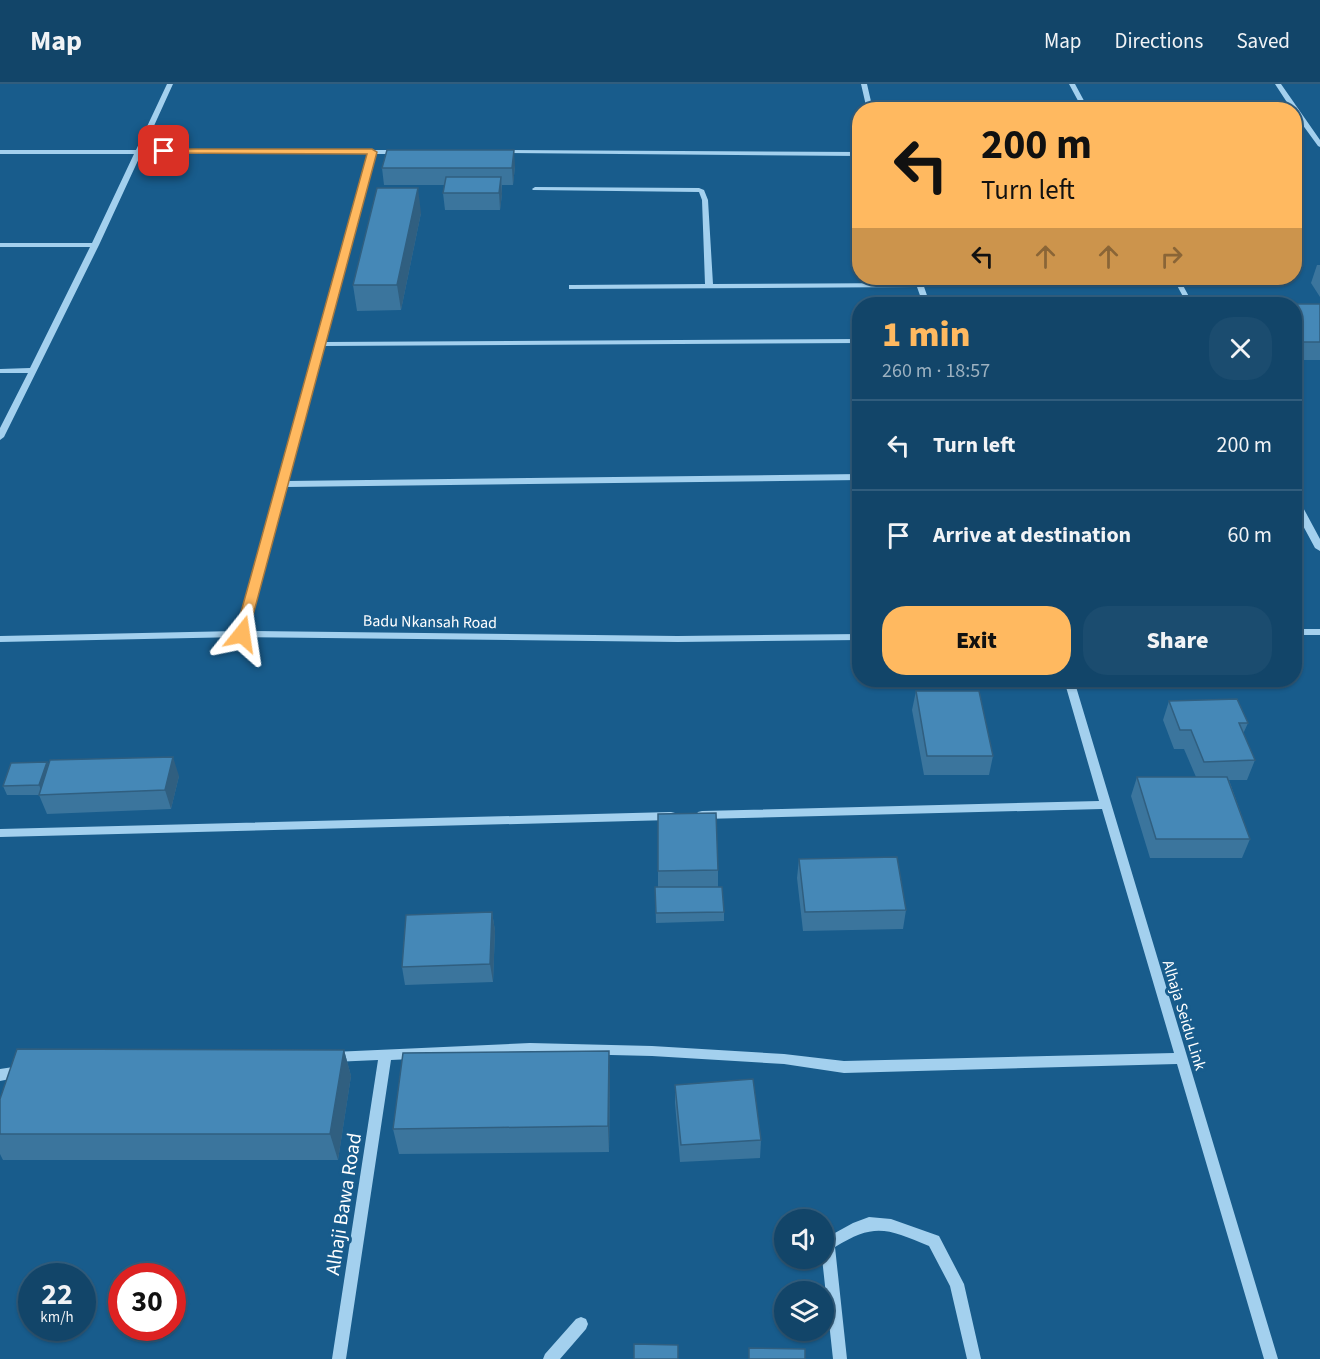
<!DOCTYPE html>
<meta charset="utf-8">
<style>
:root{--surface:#124569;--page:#1b4c6f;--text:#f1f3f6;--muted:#9cb1c0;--line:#315d7d;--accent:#ffb960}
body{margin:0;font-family:"Source Sans 3",sans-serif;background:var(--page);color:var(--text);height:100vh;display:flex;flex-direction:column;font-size:22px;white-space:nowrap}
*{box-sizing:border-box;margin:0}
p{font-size:20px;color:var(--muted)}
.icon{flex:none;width:33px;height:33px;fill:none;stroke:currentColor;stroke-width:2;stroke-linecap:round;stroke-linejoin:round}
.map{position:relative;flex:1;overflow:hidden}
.drawer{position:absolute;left:852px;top:213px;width:450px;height:390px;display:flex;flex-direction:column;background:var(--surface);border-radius:24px;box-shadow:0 2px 4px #0004,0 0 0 2px var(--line)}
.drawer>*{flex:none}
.top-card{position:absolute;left:852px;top:18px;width:450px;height:183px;border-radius:24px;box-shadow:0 2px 4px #0004,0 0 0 2px var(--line);background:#ffb960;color:#111;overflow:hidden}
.controls{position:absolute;left:774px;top:1125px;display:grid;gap:12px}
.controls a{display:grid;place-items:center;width:60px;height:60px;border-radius:50%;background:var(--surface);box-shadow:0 2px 4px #0004,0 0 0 2px var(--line);font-size:30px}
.speed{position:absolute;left:18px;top:1179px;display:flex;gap:12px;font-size:30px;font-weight:700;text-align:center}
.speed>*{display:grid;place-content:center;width:78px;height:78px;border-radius:50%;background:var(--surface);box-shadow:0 2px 4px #0004,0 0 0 2px var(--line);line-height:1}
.speed small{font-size:15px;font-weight:400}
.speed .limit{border:9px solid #d22;background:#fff;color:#111}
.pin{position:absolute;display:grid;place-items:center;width:51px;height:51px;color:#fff;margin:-26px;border-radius:12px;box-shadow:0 3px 9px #0006}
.me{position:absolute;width:66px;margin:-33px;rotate:15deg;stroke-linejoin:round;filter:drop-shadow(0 0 4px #0008)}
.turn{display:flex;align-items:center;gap:21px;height:126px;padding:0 30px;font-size:27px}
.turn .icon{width:78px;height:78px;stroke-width:2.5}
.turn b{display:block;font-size:42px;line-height:51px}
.lanes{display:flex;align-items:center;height:57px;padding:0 30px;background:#0003;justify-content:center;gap:30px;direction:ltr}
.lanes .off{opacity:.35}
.round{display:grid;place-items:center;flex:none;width:63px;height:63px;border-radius:24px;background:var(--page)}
.overview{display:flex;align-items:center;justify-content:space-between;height:102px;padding:0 30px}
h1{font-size:36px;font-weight:800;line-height:45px;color:var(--accent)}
.action{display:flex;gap:12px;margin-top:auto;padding:12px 30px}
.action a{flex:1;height:69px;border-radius:24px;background:var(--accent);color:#111;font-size:24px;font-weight:800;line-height:69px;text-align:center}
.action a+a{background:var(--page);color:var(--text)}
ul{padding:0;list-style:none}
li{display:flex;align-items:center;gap:18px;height:90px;padding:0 30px;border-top:2px solid var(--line)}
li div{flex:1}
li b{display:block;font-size:22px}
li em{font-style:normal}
header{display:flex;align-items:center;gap:36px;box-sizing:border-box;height:84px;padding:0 30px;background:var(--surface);border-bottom:2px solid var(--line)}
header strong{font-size:28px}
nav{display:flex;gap:33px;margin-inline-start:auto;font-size:21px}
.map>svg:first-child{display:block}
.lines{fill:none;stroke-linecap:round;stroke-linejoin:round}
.minor{fill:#a3d0ee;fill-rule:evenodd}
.wall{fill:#3b759d}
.shaded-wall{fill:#305f80}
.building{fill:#4588b7;stroke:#305f80;stroke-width:1.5}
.route{fill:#ffb960;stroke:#a6783e;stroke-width:1.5}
.labels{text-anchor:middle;stroke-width:6;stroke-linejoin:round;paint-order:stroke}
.street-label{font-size:16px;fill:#fff;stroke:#185c8c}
.near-street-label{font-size:20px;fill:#fff;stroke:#185c8c}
</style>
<header>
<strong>Map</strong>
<nav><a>Map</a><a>Directions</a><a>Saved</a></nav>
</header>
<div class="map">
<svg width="1320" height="1275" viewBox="0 0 1320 1275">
<rect width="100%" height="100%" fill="#185c8c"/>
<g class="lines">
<!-- minor -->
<path class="minor" d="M167,0H173L143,66H399L402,68L399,70H375L324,258L860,255V259L323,262L287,397L860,390V396L286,403L247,547L678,552L860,550V556L678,558L241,553L0,558V552L237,547L368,70H141L99,161L4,353L0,356V344L28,289H0V285L30,284L90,163H0V159H92L134,70H0V66H136Z
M861,0H867L873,26H867Z
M1069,0H1075L1089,26H1083Z
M1275,0H1281L1320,56V63L1318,62L1294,29V26H1292Z
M501,66L860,68V72L499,69L498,68Z
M535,103L699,104L704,106L708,116L713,200L916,199L915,194H921L930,220H923L917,203L569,205V201H572L705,200L702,116L699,108L533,106L532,105Z
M1173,194H1179L1193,220H1187Z
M1294,413L1299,416L1320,455V467L1315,464L1294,425Z
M1294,545H1320V551H1294Z
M1064,596H1074L1278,1275H1264L1177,980L844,989L784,980L652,972L530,969L391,976L346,1275H332L378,976L333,978L328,977L327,973L328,969L333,968L530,959L652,962L784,970L844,977L1174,969L1102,725L702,735L698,734L696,731L698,728L702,727L1099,717Z
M671,728L675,729L677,732L675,735L671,736L0,753V745Z
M20,982L25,984L26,988L25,992L0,997V985Z
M869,1133L891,1135L939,1152L964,1200L981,1275H967L950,1202L929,1162C888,1145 875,1138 835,1163L847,1275H833L822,1174L824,1155L853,1139Z
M581,1233L586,1235L588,1240L586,1245L560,1275H543L545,1270L576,1235Z"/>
</g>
<!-- wall -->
<path class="wall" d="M515,82L513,101H502V110L500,126H445L443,109L445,101H384L382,84Z
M421,129L401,226L357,227L353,201Z
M1317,181H1320V213L1311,199Z
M1294,220H1320V276H1294Z
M916,607L993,672L989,691H924L912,626Z
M1169,617L1248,639L1243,650L1255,676L1247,696H1229L1250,755L1242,774H1150L1131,712L1137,693H1196L1184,665H1174L1163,636Z
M47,678L48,682L179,692L171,725L47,730L39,711H7L3,702Z
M658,730L718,786V803L724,828V837L656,839L655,803H658Z
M799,775L906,826L903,845L803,847L797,794Z
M492,828L495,847L493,898L405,901L402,883Z
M344,966L351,992L338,1076H3L0,1070V1015Z
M610,994L609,1068L399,1070L393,1045Z
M675,1001L761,1056L760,1074L680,1078L675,1019Z"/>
<!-- shaded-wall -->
<path class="shaded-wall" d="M514,66L515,82L513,101L512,84Z
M501,93L502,110L500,126L499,109Z
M418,104L421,129L401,226L397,201Z
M173,673L179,692L171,725L165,706Z
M47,678L51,687L43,711L39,701Z
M492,828L495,847L493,898L490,880Z
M344,966L351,992L338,1076L330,1050Z
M609,967L610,994L609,1068L608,1042Z"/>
<!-- building -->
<path class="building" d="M387,66H514L512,84H382Z
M446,93H501L499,109H443Z
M377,104H418L397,201H353Z
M1279,220H1320V258H1294V220Z
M916,607H979L993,672H927Z
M1237,615L1248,639H1239L1255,676L1204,678L1191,646H1180L1169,617Z
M173,673L165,706L39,711L50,676Z
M47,678L39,701L3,702L11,679Z
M1137,693H1227L1250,755H1156Z
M716,729L718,786L658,787V730Z
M897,773L906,826L805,828L799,775Z
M655,803H722L724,828L656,829Z
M492,828L490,880L402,883L406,831Z
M17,965L344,966L330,1050H0V1015Z
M609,967L608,1042L393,1045L403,969Z
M753,995L761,1056L681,1061L675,1001Z
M634,1260L678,1261V1275H634Z
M749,1264L805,1265V1275H749Z"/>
<!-- route -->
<path class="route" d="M160,65H372L377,68L248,550L242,554L235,550L367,70L164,69Z"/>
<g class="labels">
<!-- street labels -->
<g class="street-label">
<text transform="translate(430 537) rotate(1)" y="6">Badu Nkansah Road</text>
<text transform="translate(1185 931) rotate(73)" y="6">Alhaja Seidu Link</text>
</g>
<!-- near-street labels -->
<g class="near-street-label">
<text transform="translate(343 1120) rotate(-81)" y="7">Alhaji Bawa Road</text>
</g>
</g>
</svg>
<div class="controls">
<a><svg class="icon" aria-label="sound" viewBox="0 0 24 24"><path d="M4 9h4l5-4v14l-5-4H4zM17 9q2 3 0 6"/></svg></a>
<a><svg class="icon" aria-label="layers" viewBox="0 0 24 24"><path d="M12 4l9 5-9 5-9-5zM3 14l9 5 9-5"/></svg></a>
</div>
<div class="speed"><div>22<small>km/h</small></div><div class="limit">30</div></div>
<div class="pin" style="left:164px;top:67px;background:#d93025"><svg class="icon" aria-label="arrive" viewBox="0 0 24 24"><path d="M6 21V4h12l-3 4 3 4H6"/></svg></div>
<svg class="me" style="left:242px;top:550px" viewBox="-20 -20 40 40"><path d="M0-17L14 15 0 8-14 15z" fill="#ffb960" stroke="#fff" stroke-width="4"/></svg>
<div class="top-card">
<div class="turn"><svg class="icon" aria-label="left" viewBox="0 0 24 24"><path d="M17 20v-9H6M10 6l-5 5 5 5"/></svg><div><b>200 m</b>Turn left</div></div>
<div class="lanes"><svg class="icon" aria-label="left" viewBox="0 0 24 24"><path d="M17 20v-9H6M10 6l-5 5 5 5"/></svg><svg class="icon off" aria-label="ahead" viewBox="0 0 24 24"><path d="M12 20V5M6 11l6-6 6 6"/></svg><svg class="icon off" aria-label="ahead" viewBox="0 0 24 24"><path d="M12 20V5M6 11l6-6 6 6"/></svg><svg class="icon off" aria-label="right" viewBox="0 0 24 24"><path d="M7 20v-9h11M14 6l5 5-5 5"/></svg></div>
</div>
<section class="drawer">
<div class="overview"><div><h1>1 min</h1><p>260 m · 18:57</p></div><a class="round"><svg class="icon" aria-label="close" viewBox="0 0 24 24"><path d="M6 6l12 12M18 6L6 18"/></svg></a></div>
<ul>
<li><svg class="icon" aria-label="left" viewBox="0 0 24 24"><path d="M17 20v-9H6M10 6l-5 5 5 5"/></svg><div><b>Turn left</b></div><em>200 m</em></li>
<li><svg class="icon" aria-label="arrive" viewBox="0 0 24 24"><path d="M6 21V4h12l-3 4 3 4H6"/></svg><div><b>Arrive at destination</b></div><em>60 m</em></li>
</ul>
<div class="action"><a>Exit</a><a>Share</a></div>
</section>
</div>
